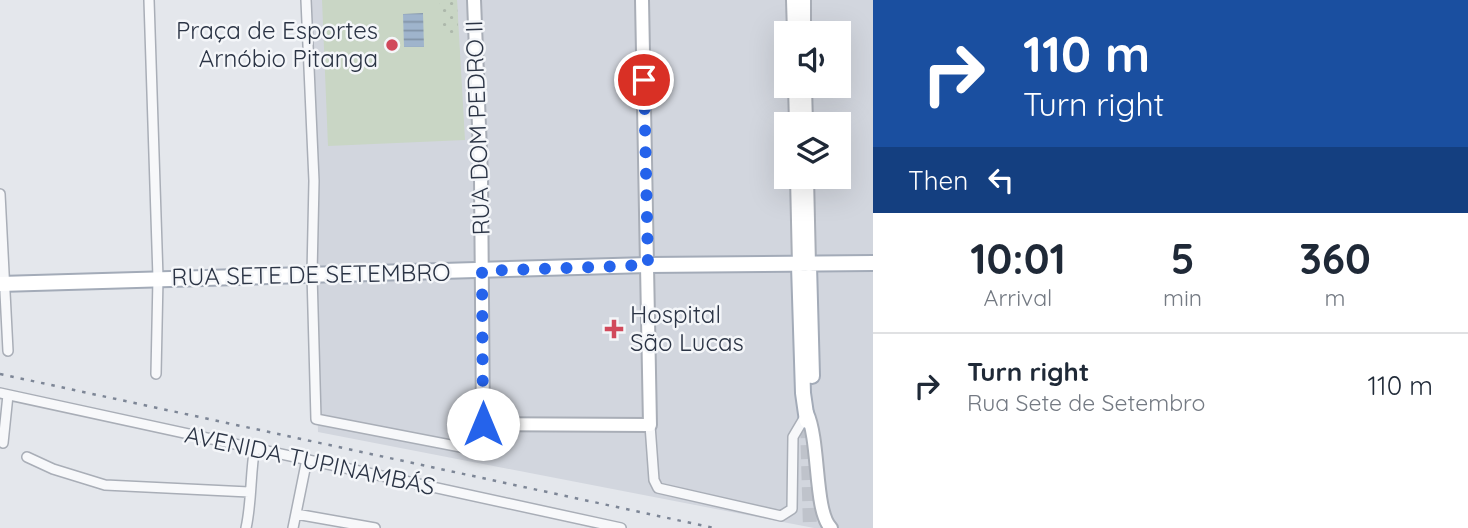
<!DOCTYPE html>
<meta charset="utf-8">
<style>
:root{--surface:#fff;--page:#f2f2f3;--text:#1f2937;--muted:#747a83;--line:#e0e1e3}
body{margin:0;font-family:Quicksand,sans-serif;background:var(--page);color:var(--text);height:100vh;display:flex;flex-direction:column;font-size:26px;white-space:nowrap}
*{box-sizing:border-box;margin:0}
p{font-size:23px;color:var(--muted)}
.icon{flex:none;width:38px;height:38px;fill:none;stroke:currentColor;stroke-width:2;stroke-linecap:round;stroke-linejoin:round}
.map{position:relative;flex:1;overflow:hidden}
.side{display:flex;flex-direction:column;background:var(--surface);width:595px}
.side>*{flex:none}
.top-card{background:#1a4fa0;color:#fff;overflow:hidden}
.tools{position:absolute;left:774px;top:21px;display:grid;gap:14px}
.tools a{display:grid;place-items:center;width:77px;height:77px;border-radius:0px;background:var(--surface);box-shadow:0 7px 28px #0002;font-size:35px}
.pin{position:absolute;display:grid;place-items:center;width:60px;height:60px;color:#fff;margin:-30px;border:4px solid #fff;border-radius:50%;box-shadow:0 2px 7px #0007}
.me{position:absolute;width:77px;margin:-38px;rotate:0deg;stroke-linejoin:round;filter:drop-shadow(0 0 5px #0008)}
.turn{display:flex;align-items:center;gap:24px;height:147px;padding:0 35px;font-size:32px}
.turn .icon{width:91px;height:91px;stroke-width:2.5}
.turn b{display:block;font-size:49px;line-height:60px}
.then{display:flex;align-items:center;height:66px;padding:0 35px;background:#0003;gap:14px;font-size:26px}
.eta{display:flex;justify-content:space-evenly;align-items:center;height:119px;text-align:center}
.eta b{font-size:42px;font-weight:700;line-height:49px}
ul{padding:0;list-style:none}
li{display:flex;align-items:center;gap:21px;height:105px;padding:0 35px;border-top:2px solid var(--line)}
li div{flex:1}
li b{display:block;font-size:26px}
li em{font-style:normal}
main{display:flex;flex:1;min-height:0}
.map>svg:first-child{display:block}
.built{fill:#d2d6de;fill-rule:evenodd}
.grass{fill:#c9d6c5}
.park{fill:url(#park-dots)}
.water{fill:url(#water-rules)}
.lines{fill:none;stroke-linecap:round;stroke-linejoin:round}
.primary-tunnel{stroke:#bfc3cb;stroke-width:14;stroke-dasharray:14 7;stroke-linecap:butt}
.street-casing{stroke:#a9aeb7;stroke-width:12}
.secondary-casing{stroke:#a9aeb7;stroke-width:16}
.primary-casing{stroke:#a3abb8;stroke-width:18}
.street{stroke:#f7f8fa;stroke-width:9}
.secondary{stroke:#fff;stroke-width:12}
.primary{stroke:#fff;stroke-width:14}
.rail{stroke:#7d8696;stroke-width:2.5;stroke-dasharray:3.5 7;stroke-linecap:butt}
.route{stroke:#2563eb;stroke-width:12;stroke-dasharray:0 21.6}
.poi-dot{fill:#d1495b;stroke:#f4f6f9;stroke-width:2.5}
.labels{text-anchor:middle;stroke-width:5;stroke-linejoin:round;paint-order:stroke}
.poi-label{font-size:24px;fill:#2b3445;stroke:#f4f6f9;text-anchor:end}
.street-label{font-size:24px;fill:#2b3445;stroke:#f4f6f9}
</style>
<main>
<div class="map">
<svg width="873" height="528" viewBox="0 0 873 528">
<defs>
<pattern id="park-dots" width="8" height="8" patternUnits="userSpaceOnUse" patternTransform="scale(1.75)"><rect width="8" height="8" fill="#c9d6c5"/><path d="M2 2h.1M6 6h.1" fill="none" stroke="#adb8ab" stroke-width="1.8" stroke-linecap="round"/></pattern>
<pattern id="water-rules" width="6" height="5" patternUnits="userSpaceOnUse" patternTransform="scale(1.75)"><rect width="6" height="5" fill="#9fb4cc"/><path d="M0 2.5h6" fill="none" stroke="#8293a7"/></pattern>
</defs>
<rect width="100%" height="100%" fill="#e4e7ec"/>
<!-- built -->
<path class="built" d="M307,0H873V528H814L318,432ZM786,33H838V86H786ZM786,124H838V177H786Z"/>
<!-- grass -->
<path class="grass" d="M322,0H457L465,140L328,146Z"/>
<!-- park -->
<path class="park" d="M439,0H457L458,36H441Z"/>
<!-- water -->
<path class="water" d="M423,13L424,47H404L403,14Z"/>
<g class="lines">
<!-- primary-tunnel -->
<path class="primary-tunnel" d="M807,424L810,528"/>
<!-- street casing -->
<g class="street-casing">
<path id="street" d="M149,0L158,278L156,374
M306,0L314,181L312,274L316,419L471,449L478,447L482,441L483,424
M0,194L8,351
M0,393L621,528
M650,425L654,480L658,488L781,516L792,509L793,437L806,415
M3,443L8,395
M27,457L53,469L105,485L249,492
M296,514L375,528
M246,528C252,501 250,474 255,446
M293,528L307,459"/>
</g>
<!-- secondary casing -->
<g class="secondary-casing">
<path id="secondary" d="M474,0L481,177L483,424L650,425L642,0
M793,0L794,33
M804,0V33
M795,86L796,124
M805,86L806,124
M797,177L799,265
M807,177L809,265
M807,413C820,442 814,512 831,528"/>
</g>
<!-- primary casing -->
<g class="primary-casing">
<path id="primary" d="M799,265L803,393L807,421
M809,265L812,376
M0,284L648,265L873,263"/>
</g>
<!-- street -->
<use href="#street" class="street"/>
<!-- secondary -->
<use href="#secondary" class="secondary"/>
<!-- primary -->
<use href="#primary" class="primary"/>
<!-- rail -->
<path class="rail" d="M0,374L714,528"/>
</g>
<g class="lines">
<!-- route -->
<path class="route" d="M483,424L482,271L648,265L644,80"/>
</g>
<!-- markers -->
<g class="poi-dot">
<circle cx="392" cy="45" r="7"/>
<path d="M610.5 318.5h7v7h7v7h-7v7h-7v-7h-7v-7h7z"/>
</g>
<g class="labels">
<!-- poi labels -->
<g class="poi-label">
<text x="378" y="39">Praça de Esportes<tspan x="378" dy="28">Arnóbio Pitanga</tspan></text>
<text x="630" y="323" text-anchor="start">Hospital<tspan x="630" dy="28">São Lucas</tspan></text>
</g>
<!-- street labels -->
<g class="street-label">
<text transform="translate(478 128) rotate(-92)" y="8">RUA DOM PEDRO II</text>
<text transform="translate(311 275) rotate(-1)" y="8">RUA SETE DE SETEMBRO</text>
<text transform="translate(310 461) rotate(12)" y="8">AVENIDA TUPINAMBÁS</text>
</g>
</g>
</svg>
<div class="tools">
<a><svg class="icon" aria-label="sound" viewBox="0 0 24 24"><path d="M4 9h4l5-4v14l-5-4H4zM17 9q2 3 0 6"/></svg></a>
<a><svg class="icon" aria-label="layers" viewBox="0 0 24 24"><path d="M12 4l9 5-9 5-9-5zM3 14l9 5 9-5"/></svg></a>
</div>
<div class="pin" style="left:644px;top:80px;background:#d93025"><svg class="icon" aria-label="arrive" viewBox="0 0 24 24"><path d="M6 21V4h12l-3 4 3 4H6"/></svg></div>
<svg class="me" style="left:483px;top:424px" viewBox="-20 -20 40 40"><circle r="19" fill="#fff"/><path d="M0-13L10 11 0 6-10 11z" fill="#2563eb"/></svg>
</div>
<section class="side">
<div class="top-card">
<div class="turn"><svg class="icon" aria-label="right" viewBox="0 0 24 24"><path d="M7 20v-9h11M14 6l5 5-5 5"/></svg><div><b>110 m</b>Turn right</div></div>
<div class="then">Then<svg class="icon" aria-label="left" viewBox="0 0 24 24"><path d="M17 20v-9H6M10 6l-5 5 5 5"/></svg></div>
</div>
<div class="eta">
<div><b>10:01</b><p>Arrival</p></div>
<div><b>5</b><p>min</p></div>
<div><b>360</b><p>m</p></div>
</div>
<ul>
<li><svg class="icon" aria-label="right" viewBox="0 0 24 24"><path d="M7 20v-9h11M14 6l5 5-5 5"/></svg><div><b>Turn right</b><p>Rua Sete de Setembro</p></div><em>110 m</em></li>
</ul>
</section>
</main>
